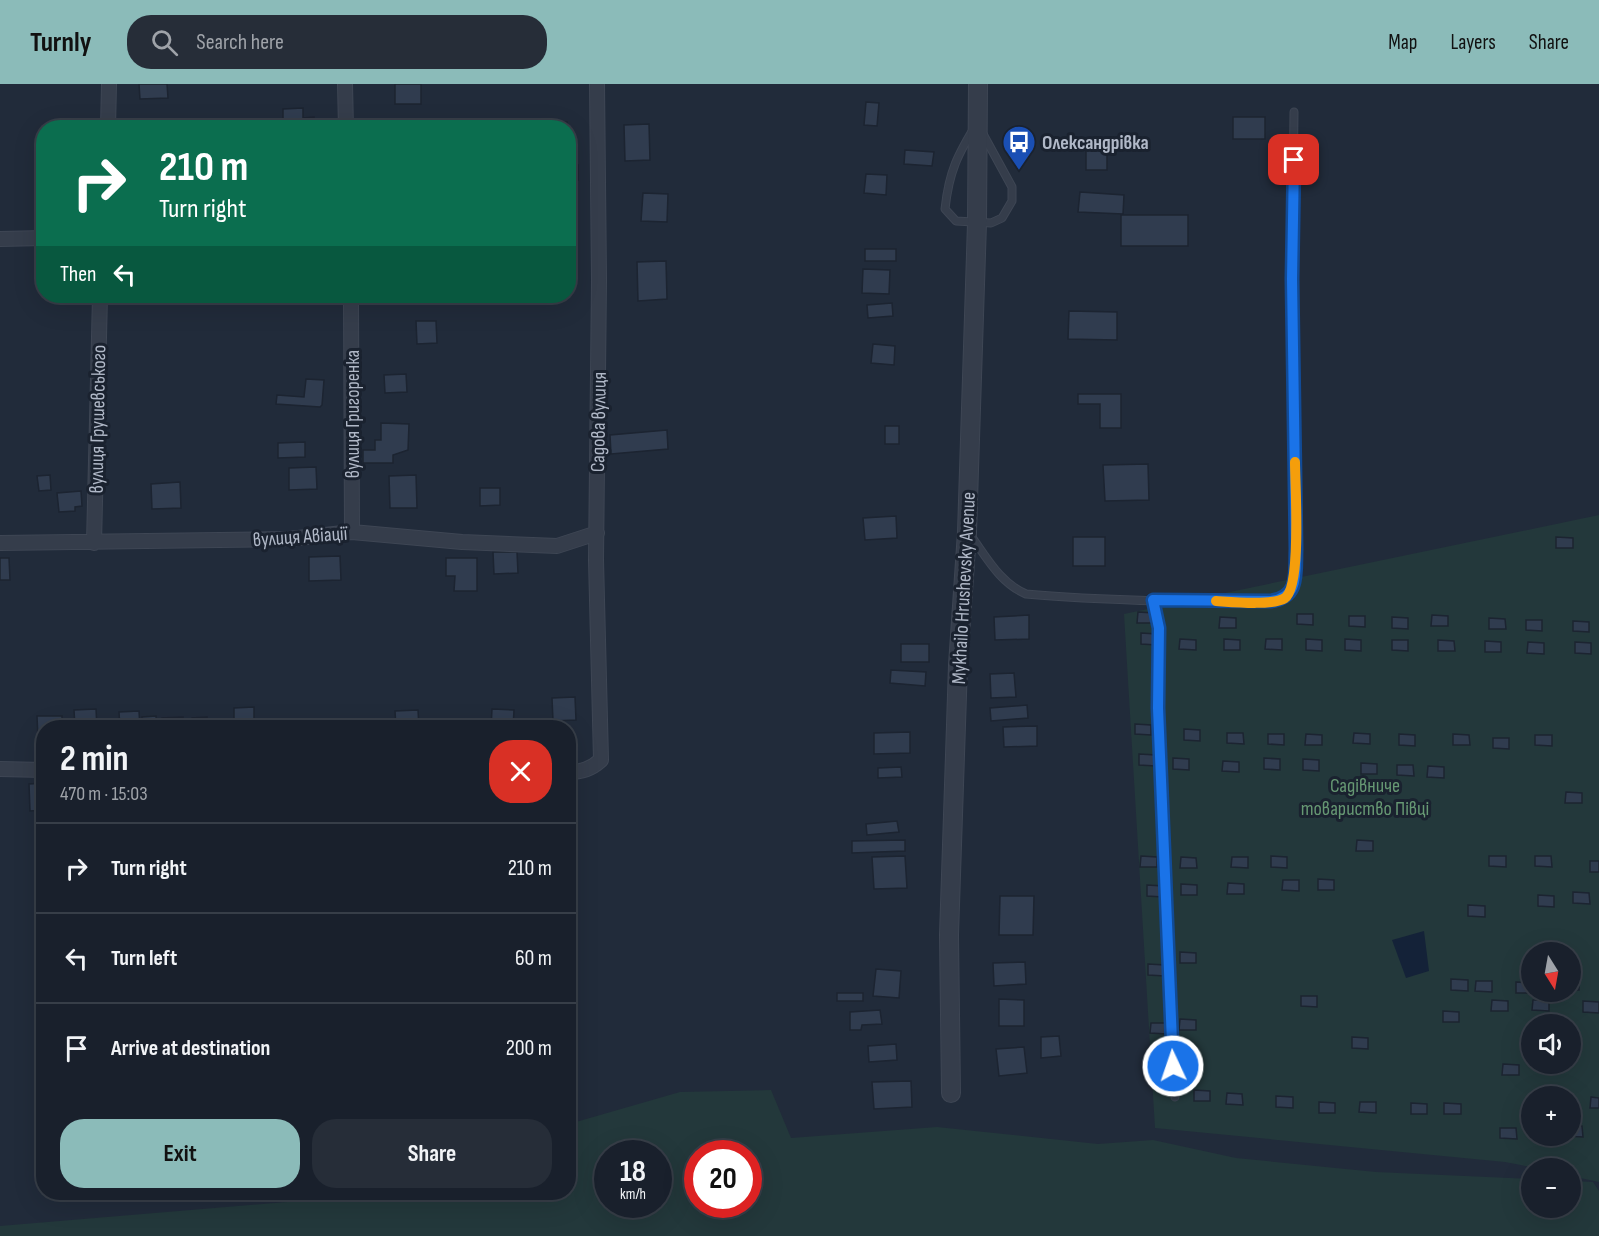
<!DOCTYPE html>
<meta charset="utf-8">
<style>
:root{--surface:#19202c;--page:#262d38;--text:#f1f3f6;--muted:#9fa3a9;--line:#373e48;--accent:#8bbbb9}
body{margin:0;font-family:"Sofia Sans Condensed",sans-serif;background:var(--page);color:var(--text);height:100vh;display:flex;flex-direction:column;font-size:22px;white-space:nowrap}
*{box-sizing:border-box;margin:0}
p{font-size:20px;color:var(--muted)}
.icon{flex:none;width:33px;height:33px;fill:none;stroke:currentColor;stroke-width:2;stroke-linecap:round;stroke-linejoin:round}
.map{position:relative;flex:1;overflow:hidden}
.sheet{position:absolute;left:36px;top:636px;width:540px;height:480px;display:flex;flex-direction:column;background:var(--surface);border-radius:24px;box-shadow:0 6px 24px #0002,0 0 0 2px var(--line)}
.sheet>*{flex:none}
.hud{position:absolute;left:36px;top:36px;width:540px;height:183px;border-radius:24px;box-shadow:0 6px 24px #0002,0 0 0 2px var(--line);background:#0b6e4f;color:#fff;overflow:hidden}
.needle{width:39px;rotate:169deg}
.fabs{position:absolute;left:1521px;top:858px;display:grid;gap:12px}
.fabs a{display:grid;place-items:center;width:60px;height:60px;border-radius:50%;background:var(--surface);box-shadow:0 6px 24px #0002,0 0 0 2px var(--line);font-size:30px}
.speed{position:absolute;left:594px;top:1056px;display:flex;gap:12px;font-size:30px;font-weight:700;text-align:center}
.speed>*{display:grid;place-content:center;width:78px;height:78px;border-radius:50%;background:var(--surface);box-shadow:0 6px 24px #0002,0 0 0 2px var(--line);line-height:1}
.speed small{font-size:15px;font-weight:400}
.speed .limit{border:9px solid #d22;background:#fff;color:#111}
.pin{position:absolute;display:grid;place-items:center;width:51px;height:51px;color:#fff;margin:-26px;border-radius:12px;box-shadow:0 3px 9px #0006}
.me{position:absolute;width:66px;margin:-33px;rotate:357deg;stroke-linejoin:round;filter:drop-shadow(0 0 4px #0008)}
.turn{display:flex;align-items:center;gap:21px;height:126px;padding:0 24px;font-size:27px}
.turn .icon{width:78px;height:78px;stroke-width:2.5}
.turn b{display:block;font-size:42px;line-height:51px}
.then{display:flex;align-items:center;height:57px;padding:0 24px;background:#0003;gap:12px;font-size:22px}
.round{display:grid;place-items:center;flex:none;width:63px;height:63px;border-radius:24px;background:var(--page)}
.headline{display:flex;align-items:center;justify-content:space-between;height:102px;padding:0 24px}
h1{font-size:36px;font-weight:700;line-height:45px}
.button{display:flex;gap:12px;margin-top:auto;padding:12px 24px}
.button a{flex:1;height:69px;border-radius:24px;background:var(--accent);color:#111;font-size:24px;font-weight:700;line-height:69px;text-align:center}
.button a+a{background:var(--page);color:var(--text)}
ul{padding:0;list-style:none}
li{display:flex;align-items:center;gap:18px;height:90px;padding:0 24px;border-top:2px solid var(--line)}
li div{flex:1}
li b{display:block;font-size:22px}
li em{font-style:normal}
header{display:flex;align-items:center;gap:36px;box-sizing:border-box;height:84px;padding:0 30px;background:var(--accent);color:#111}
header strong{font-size:28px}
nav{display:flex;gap:33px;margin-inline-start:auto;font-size:21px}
.search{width:420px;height:54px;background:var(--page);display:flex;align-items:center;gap:15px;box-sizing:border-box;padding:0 21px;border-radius:24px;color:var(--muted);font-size:22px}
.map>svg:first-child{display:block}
.green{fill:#23383b;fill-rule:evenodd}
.water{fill:#142238}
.building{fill:#303c4f;stroke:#1c2431;stroke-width:1.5}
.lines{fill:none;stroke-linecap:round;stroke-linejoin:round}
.service-casing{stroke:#3e4654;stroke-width:9}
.minor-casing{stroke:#3e4654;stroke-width:16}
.tertiary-casing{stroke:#3e4654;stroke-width:20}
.service{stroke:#353d4b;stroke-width:7}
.minor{stroke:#353d4b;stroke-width:14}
.tertiary{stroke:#353d4b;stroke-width:18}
.route-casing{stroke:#114b97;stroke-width:15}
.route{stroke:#1a73e8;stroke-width:10}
.slow{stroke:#f59e0b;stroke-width:10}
.labels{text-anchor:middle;stroke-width:6;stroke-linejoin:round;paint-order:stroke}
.poi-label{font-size:20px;font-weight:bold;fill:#b0b8c7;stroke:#1a222f;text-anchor:start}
.street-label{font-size:20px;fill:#b0b8c7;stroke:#1a222f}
.park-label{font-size:20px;fill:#669873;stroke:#1a222f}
</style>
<header>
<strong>Turnly</strong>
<div class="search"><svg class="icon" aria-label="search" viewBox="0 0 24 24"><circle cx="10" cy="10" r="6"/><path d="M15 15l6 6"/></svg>Search here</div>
<nav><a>Map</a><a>Layers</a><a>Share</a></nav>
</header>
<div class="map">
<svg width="1599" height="1152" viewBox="0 0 1599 1152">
<rect width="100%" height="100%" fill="#212b3a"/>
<!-- green -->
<path class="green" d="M1599,431V1098L1571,1092L1570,1084H1536L1505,1078L1155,1044L1124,530ZM1532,868H1570V908H1532ZM1532,940H1570V980H1532ZM1532,1012H1570V1052H1532Z
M771,1006L791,1054L937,1043L1098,1060L1153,1056L1236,1074L1376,1088L1531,1095L1532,1124H1570L1571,1097L1593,1098L1599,1107V1152H0V1142L395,1109L568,1108L569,1094L574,1093L569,1086V1040L680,1008ZM608,1070H658V1120H608ZM698,1070H748V1120H698Z"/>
<!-- water -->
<path class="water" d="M1424,847L1429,887L1406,894L1392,856Z"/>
<!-- building -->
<path class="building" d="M139,0H167L168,14L140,15Z
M395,0H421V20H395Z
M866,18L879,19L877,42L864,41Z
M303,24V34L314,33L315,44H283V25Z
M1233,33H1265V55H1233Z
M64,38L85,39L84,44H63Z
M543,38H567V44H543Z
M649,40L650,76L625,77L624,41Z
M1086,54H1107V86H1086Z
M905,66L934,68L932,82L904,80Z
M568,81H578V96H568Z
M866,90L887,91L886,111L864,109Z
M1080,108L1124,111L1123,130L1078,128Z
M643,109L668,110L667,138L641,137Z
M1121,131H1188V162H1121Z
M865,165H896V177H865Z
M666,177L667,215L638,217L637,178Z
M863,185L890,186L889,210L862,209Z
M298,212H322V217L299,218Z
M892,219L893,232L868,234L867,221Z
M1069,227L1117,228V256L1068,255Z
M416,237H436L437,259L417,260Z
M873,260L895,262L894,281L871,279Z
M406,290L407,308L385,309L384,291Z
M306,295L324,296L322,321L320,323L276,320L277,311L304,313Z
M1078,310H1121V344H1100V320H1078Z
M381,339L409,340L408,366L393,371V379H363V366H375V356H381Z
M885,342H899V360H885Z
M667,346L668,365L611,370L610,351Z
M305,358V373L278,374V359Z
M1148,380L1149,416L1105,417L1103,381Z
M316,383L317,405L289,406V384Z
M50,391L51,406L39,407L37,392Z
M416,391L417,424H390L389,392Z
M180,398L181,424L152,425L151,400Z
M480,404H500V421L480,422Z
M81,407L82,422L75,423V427L59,428L57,409Z
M896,432L897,454L865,456L863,434Z
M1073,453H1105V482H1073Z
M1556,453L1573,454V464H1556Z
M493,468H517L518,489L494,490Z
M340,472L341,496L309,497V473Z
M0,474H9L10,496H0Z
M446,474H477V507H454L455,492H446Z
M1138,528L1154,529V539H1137Z
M1297,530H1313V541L1297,540Z
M1029,531V555L995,556L994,533Z
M1432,531L1448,532V542H1431Z
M1349,532H1365V543L1349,542Z
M1220,533L1236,534V544H1219Z
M1392,533L1408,534V545L1392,544Z
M1489,534L1505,535L1506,545H1489Z
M1526,536H1542V547L1526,546Z
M1573,537L1589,538V548L1573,547Z
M1141,549L1157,550V561L1141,560Z
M1180,555L1196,556V566L1179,565Z
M1224,555L1240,556V566H1224Z
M1266,555H1282V566L1265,565Z
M1306,555L1322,556V567L1306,566Z
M1345,555L1361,556V567L1345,566Z
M1392,556H1408V567L1392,566Z
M1438,556L1454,557L1455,567H1438Z
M1485,557L1501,558V568H1485Z
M1528,558L1544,559V570L1527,569Z
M1575,558L1591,559V570L1575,569Z
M901,560H929V578H901Z
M891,586L926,588L925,602L890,599Z
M1014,589L1016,613L991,614L990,590Z
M575,613L576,636L553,637L552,614Z
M1027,621L1028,634L991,637L990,624Z
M254,623V644H234V624Z
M96,625L97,644H75L74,626Z
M492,625L514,626L513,644H491Z
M418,626L419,644H396L395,627Z
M139,627L140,644H120L119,628Z
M37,632H62V644H44V655H38Z
M156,632L157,644H142V633Z
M183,633V644H162V634Z
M207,633V644H192V634Z
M1135,640L1151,641V651L1135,650Z
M1037,642V662L1004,663L1003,643Z
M1184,645L1200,646V657L1184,656Z
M910,648V669L874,670V649Z
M1227,649H1243L1244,660L1227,659Z
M1354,649L1370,650V660L1353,659Z
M1268,650H1284V661L1268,660Z
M1306,650L1322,651V661H1305Z
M1399,650L1415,651V662L1399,661Z
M1453,650L1469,651L1470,661H1453Z
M1535,651H1552V662L1535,661Z
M1493,654H1509V665L1493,664Z
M1139,670L1156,671V682L1139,681Z
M1173,674L1189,675V686L1173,685Z
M1264,674L1280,675V686L1264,685Z
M1303,675L1319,676V687L1303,686Z
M1223,677L1239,678V688L1222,687Z
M1361,679L1377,680V690H1361Z
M1397,681H1413L1414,692L1397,691Z
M1428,682L1444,683V694L1427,693Z
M901,683L902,693L878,694V684Z
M44,699V726L30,727L29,700Z
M1566,708L1582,709V719H1565Z
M897,737L899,748L867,751L866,740Z
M905,756V767L852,769V757Z
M1357,756L1373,757V767H1356Z
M905,772L907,804L874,805L872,773Z
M1141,772L1157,773V783H1140Z
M1271,772L1287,773V784L1271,783Z
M1489,772H1506V783L1489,782Z
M1535,772H1551L1552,783L1535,782Z
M1181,773L1196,774L1197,784H1180Z
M1232,773H1248V784L1231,783Z
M1590,777H1599V788H1590Z
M1318,795L1334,796V806H1318Z
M1283,796H1299V807L1282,806Z
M1228,799L1244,800V810H1227Z
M1181,800L1197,801V811H1181Z
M1147,801L1163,802V813L1147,812Z
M1573,808L1589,809L1590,820L1573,819Z
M1538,811L1554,812V823L1538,822Z
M1000,812H1034L1033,851H999Z
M1468,821L1485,822V833L1468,832Z
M1180,868L1196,869V879H1180Z
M1025,878L1026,900L994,902L993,879Z
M1148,880L1165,881V892L1148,891Z
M876,885L901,887L899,914L873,912Z
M1451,895L1468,896V907L1451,906Z
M1570,895L1579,896V906H1570Z
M1476,897H1492V908L1475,907Z
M1516,898L1532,899V909H1516Z
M837,909H863V917H837Z
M1301,912H1317V923L1301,922Z
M999,915L1024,916V942H999Z
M1492,916L1508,917V927H1491Z
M1533,916H1549V927L1532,926Z
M1583,917L1599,918V929L1583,928Z
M880,926L882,940L862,941L861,946H850V928Z
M1443,927L1459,928V938H1443Z
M1180,935L1196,936V946H1179Z
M1151,939H1167V950L1150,949Z
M1059,952L1061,972L1041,974V953Z
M1352,953L1368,954V965L1352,964Z
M896,960L897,976L869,978L868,962Z
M1024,963L1027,989L999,992L996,965Z
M1503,980L1519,981V991H1502Z
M1538,980H1554V986H1538Z
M911,997L912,1023L874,1025L872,998Z
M1194,1006L1210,1007V1017H1194Z
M1227,1009L1242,1010L1243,1021L1226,1020Z
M1276,1012L1293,1013V1024L1276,1023Z
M1591,1013L1599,1014V1024H1590Z
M1319,1018L1335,1019V1029H1319Z
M1360,1018H1376V1029L1359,1028Z
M1411,1019L1427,1020V1030H1411Z
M1444,1019L1461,1020V1030H1444Z
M1570,1042H1582L1583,1053L1566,1052H1570Z
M1500,1044H1516L1517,1055L1500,1054Z"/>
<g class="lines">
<!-- service casing -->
<g class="service-casing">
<path id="service" d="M977,39L1012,103V117L1002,134L991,139L956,137L945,125C949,87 958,70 977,39Z
M971,452C987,474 1000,499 1026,510C1058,513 1271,525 1286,513C1298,504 1295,479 1296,465L1292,195L1294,28
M1153,516L1159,544L1158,624L1175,1013"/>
</g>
<!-- minor casing -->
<g class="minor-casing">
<path id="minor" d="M345,0L346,44
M108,44L109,0
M0,155L44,154
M351,212L352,448
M0,459L289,455L352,448L462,458L557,462L597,449
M94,459L100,212
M0,685L44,686
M568,688C582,688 591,685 601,676L596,476L599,196L597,0"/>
</g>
<!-- tertiary casing -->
<g class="tertiary-casing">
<path id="tertiary" d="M951,1009L949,851L958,581L967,448L977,139L978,0"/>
</g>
<!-- service -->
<use href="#service" class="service"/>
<!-- minor -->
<use href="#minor" class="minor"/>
<!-- tertiary -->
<use href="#tertiary" class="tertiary"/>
</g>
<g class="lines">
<!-- route casing -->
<g class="route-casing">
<path id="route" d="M1173,982L1158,624L1159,544L1153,516L1271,517C1300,513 1295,489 1296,465L1292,195L1294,76"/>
</g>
<!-- route -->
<use href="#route" class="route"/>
<!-- slow -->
<path class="slow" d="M1216,517C1232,518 1273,522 1285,514C1302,502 1295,401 1295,378"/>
</g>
<!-- icons -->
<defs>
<g id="bus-pin" transform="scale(1.725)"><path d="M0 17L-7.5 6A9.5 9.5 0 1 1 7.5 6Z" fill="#1a4fb4" stroke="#1a222f"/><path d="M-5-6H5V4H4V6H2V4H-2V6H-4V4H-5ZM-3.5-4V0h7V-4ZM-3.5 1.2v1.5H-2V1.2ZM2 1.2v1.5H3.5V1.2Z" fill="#fff"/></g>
</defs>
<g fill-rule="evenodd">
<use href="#bus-pin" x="1019" y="58"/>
</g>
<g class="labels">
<!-- poi labels -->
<g class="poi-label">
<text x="1042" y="65">Олександрівка</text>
</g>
<!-- street labels -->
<g class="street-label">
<text transform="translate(352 330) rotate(-90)" y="7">вулиця Григоренка</text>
<text transform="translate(97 335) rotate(-89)" y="7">вулиця Грушевського</text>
<text transform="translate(598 338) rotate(-89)" y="7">Садова вулиця</text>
<text transform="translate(300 452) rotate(-4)" y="7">вулиця Авіації</text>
<text transform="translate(963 504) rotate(-87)" y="7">Mykhailo Hrushevsky Avenue</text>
</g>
<!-- park labels -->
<g class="park-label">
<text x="1365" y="708">Садівниче<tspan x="1365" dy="23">товариство Півці</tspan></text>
</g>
</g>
</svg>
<div class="fabs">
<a><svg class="needle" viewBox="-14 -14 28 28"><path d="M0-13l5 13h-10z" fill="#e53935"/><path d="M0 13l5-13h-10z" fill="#9fa3a9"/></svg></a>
<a><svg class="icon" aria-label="sound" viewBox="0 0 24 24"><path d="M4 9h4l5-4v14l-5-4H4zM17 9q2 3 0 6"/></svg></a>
<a>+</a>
<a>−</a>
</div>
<div class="speed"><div>18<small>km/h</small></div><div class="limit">20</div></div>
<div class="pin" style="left:1294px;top:76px;background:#d93025"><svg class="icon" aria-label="arrive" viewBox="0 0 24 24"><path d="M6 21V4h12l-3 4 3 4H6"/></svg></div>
<svg class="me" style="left:1173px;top:982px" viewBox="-20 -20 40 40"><circle r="17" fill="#1a73e8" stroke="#fff" stroke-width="3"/><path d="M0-11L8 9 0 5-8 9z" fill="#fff"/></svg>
<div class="hud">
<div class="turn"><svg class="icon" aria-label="right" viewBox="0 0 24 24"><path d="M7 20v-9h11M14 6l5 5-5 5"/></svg><div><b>210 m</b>Turn right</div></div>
<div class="then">Then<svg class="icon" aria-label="left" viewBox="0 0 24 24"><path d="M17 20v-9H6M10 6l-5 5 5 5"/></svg></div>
</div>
<section class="sheet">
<div class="headline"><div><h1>2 min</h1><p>470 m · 15:03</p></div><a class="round" style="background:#d93025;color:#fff"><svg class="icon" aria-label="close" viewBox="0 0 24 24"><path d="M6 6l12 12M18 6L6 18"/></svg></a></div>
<ul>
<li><svg class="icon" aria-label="right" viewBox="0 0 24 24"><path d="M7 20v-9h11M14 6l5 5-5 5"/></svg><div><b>Turn right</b></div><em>210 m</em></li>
<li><svg class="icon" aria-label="left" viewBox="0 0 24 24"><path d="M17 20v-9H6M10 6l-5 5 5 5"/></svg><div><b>Turn left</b></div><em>60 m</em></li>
<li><svg class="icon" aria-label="arrive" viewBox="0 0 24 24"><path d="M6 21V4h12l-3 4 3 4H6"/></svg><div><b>Arrive at destination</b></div><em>200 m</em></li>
</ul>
<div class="button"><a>Exit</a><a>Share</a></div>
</section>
</div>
